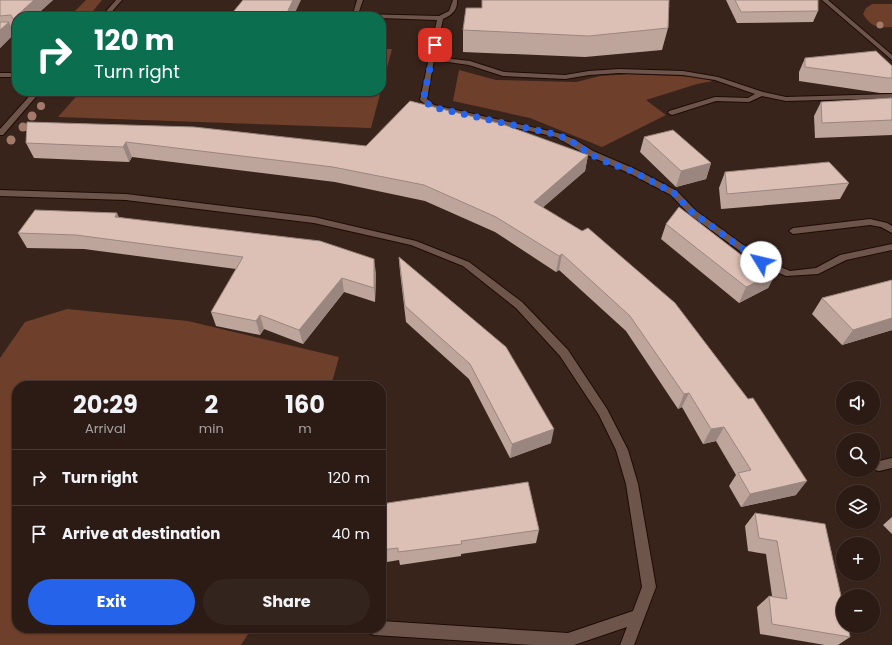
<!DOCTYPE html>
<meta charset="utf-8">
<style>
:root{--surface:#2b1b14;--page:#33241d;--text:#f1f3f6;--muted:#a6a1a0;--line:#473934;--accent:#2563eb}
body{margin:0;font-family:Poppins,sans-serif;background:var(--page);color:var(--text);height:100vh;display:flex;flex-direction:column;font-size:15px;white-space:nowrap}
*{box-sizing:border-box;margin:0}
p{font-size:13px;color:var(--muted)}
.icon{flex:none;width:22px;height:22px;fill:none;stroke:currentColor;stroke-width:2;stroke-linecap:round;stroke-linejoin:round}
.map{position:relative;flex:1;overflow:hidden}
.side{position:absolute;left:12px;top:381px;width:374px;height:252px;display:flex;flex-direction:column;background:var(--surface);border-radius:16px;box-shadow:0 1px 3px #0004,0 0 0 1px var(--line)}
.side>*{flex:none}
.banner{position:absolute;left:12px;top:12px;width:374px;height:84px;border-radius:16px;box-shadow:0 1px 3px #0004,0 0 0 1px var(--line);background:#0b6e4f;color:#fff;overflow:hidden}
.fabs{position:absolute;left:836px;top:381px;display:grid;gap:8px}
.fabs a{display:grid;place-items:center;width:44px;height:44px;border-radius:50%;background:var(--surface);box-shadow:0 1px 3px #0004,0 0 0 1px var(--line);font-size:20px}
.pin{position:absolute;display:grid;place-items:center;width:34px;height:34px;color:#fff;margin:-17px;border-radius:8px;box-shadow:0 2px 6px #0006}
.me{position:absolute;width:44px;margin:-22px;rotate:306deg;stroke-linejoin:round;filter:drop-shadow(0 0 3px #0008)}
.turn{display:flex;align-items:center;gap:14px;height:84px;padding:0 16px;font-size:18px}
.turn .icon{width:52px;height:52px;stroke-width:2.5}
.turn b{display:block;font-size:28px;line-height:34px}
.eta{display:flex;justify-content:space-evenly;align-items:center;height:68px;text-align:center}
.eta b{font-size:24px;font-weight:700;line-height:28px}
.cta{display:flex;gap:8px;margin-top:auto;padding:8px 16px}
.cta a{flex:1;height:46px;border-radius:24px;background:var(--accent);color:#fff;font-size:16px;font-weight:700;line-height:46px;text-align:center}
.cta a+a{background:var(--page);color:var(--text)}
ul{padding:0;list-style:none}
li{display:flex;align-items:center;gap:12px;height:56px;padding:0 16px;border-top:1px solid var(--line)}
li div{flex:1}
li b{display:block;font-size:15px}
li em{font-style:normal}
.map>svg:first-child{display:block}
.green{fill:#6e3f2b}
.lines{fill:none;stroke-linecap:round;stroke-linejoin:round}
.service-casing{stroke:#1f0c05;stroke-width:2}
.minor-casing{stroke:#1f0c05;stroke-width:2}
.tertiary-casing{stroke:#1f0c05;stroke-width:2}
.service{fill:#6e554c;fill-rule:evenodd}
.minor{fill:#6e554c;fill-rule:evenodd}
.tertiary{fill:#6e554c;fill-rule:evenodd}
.tree{fill:#a47b6b}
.wall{fill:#bda59c}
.shaded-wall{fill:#9a867f}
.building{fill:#dcc0b5;stroke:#9a867f}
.route{stroke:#2563eb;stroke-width:7;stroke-dasharray:0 12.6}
</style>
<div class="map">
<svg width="892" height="645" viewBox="0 0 892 645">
<rect width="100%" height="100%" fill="#39241b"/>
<!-- green -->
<path class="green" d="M86,0H102L88,17H69Z
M872,4H892V27C878,28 871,27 863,14L866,8Z
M381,49H392L371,128L58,117L81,91H381Z
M459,70L496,80L576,82L600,76L630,74L698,77L713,81L697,84L646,100L666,115L602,147L530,118L453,101Z
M67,309L188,321L339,357L331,386H17V628H252L241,645H0V358L25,322Z"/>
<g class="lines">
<!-- service casing -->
<g class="service-casing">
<path id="service" d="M0,29H17V33H0Z"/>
</g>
<!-- minor casing -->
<g class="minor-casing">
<path id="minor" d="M116,0H122L107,17H101Z
M357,0H363L358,14L439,16L449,11L453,0H457C458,10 452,15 443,19L435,57L470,61L504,72L565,75L589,71L619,69L683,71L718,77L763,92L786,97L892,94V98L786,101L762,96L749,102L716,101L672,115L668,113L669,111L715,97L748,98L755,94L715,80L683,75L619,73L589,75L565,79L503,76L469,65L434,60L427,99L434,105L558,133L574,139L593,151L635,169L677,191L695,210L764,260L790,271L816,268L840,255L892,244V250L846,260L818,274L786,276L758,264L689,214L671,195L629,173L587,155L556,137L430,108L420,100L437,20L381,18V17H314L311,15L314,13L353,14Z
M0,73H17V77H0Z
M34,91H41L3,135H0V129Z
M0,190L126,194L314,217L416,241L469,262L522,302L568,350L607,409L628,450L638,484L656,587L634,645H620L627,627L574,645H533L374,635L369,633L367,628H381V621L568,633L633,611L642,587L626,484L616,450L599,415L560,356L516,308L463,266L411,245L314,223L126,200L0,196Z
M870,219L887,223L892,226V233L881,227L870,225L793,234L789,231L793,228Z
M892,458V468L879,471L875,470L873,466L875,462Z"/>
</g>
<!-- tertiary casing -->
<g class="tertiary-casing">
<path id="tertiary" d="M822,0H828L892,55V60Z"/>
</g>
<!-- service -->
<use href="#service" class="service"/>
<!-- minor -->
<use href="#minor" class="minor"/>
<!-- tertiary -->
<use href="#tertiary" class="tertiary"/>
</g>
<!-- trees -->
<g class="tree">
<circle cx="880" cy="25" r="3.5"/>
<circle cx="41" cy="106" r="4"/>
<circle cx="32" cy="116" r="4.5"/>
<circle cx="23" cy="127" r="4.5"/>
<circle cx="11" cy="140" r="4.5"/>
</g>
<!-- wall -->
<path class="wall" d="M0,0H53L34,17H17V28H11L14,34L0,48Z
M482,0H669L668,28L662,50L585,57L463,52V30L482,8Z
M726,0H818V11L813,22L737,23Z
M805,58L892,66V93H880L799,81V72Z
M892,98V135L815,138L814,116L821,102Z
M27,122L366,146L588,155L585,171L543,207L796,495L741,507L729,486L736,475L716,441L703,444L682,407L678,409L626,331L559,270L556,272L495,232L425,201L335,182L132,157L129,162L34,158L26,143Z
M644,137L711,163L706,179L676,187L640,152Z
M725,172L849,183L840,199L721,209L719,188Z
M119,217L376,273L375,302L344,292L303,344L264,329L260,335L216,326L211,312L236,269L84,249L27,248L18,233Z
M666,224L776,273L768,288L739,303L661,239Z
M399,257L551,443L510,458L469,379L406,322L400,272Z
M892,280V330L842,345L812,314L822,298Z
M381,504L539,530L536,543L461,554V556L400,565L399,560L381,563Z
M755,513L850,637L838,645H825L760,634L757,607L769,596H772L766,554L748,551L745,526Z
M892,517V534L883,525Z"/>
<!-- shaded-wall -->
<path class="shaded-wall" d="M34,0H53L34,17H17V28L13,19Z
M293,0H301L293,17H285Z
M9,22L14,34L0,48V30Z
M126,142L132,157L129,162L123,147Z
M588,155L585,171L532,217L534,202Z
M711,163L706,179L676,187L681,171Z
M117,213L124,227L115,217Z
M562,254L559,270L556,272L559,256Z
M374,259L376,273L375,302L374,288Z
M776,273L768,288L739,303L746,287Z
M342,278L344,292L303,344L299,330Z
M260,315L264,329L260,335L256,321Z
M892,318V330L842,345L853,330Z
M689,393L682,407L678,409L684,394Z
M724,427L716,441L703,444L711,429Z
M554,429L551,443L510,458L512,444Z
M807,481L796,495L741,507L750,494Z"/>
<!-- building -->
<path class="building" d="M0,0H34L13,19L11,15L0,16Z
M243,0H293L285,17H229Z
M482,0H669L668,28L589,36L463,30L466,8H482Z
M735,0H818V11L741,12Z
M0,22H9L0,30Z
M876,51L892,66V78H888L805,67V58Z
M892,98V120L822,123L821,102Z
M410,101L502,124L588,155L534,202L582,231L588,228L675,303L748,399L753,398L807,481L750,494L738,473L751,470L724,427L711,429L689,393L684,394L630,316L562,254L559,256L496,217L424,185L333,167L126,142L123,147L26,143L27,122L194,127L366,146Z
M673,130L711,163L681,171L644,137Z
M829,162L849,183L727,194L725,172Z
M679,207L749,261L756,258L776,273L746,287L666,224Z
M35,210L117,213L115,217L320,241L374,259V288L342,278L299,330L260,315L256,321L211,312L243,257L76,235L18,233Z
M399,257L506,347L554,429L512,444L470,364L405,306Z
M892,280V318L853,330L822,298Z
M528,482L539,530L461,541L462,544L398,552V548L381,550V504Z
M755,513L825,524L843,605V626H848L850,637L772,624L769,596L787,599L777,541L759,538Z"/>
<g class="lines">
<!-- route -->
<path class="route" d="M435,45L423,100L432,107L558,135L571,141L590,154L611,164L632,171L674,193L692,212L761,262"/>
</g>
</svg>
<div class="fabs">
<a><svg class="icon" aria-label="sound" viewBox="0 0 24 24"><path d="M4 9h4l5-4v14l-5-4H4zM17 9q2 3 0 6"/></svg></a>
<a><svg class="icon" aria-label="search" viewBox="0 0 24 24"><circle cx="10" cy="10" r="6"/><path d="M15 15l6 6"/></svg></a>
<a><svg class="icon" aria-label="layers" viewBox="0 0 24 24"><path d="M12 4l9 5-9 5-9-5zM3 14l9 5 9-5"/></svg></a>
<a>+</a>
<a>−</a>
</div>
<div class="pin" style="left:435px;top:45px;background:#d93025"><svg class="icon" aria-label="arrive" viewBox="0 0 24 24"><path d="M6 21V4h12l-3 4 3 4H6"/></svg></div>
<svg class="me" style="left:761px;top:262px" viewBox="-20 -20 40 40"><circle r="19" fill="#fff"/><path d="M0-13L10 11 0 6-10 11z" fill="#2563eb"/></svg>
<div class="banner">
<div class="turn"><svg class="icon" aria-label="right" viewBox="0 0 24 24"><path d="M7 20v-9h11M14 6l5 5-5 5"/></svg><div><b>120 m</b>Turn right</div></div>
</div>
<section class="side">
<div class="eta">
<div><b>20:29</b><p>Arrival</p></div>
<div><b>2</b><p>min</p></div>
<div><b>160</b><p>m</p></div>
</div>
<ul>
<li><svg class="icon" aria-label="right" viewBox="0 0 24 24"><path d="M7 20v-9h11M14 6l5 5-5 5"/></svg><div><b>Turn right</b></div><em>120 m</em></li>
<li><svg class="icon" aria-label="arrive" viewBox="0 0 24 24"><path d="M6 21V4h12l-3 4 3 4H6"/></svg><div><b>Arrive at destination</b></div><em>40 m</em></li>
</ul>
<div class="cta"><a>Exit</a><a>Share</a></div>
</section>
</div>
